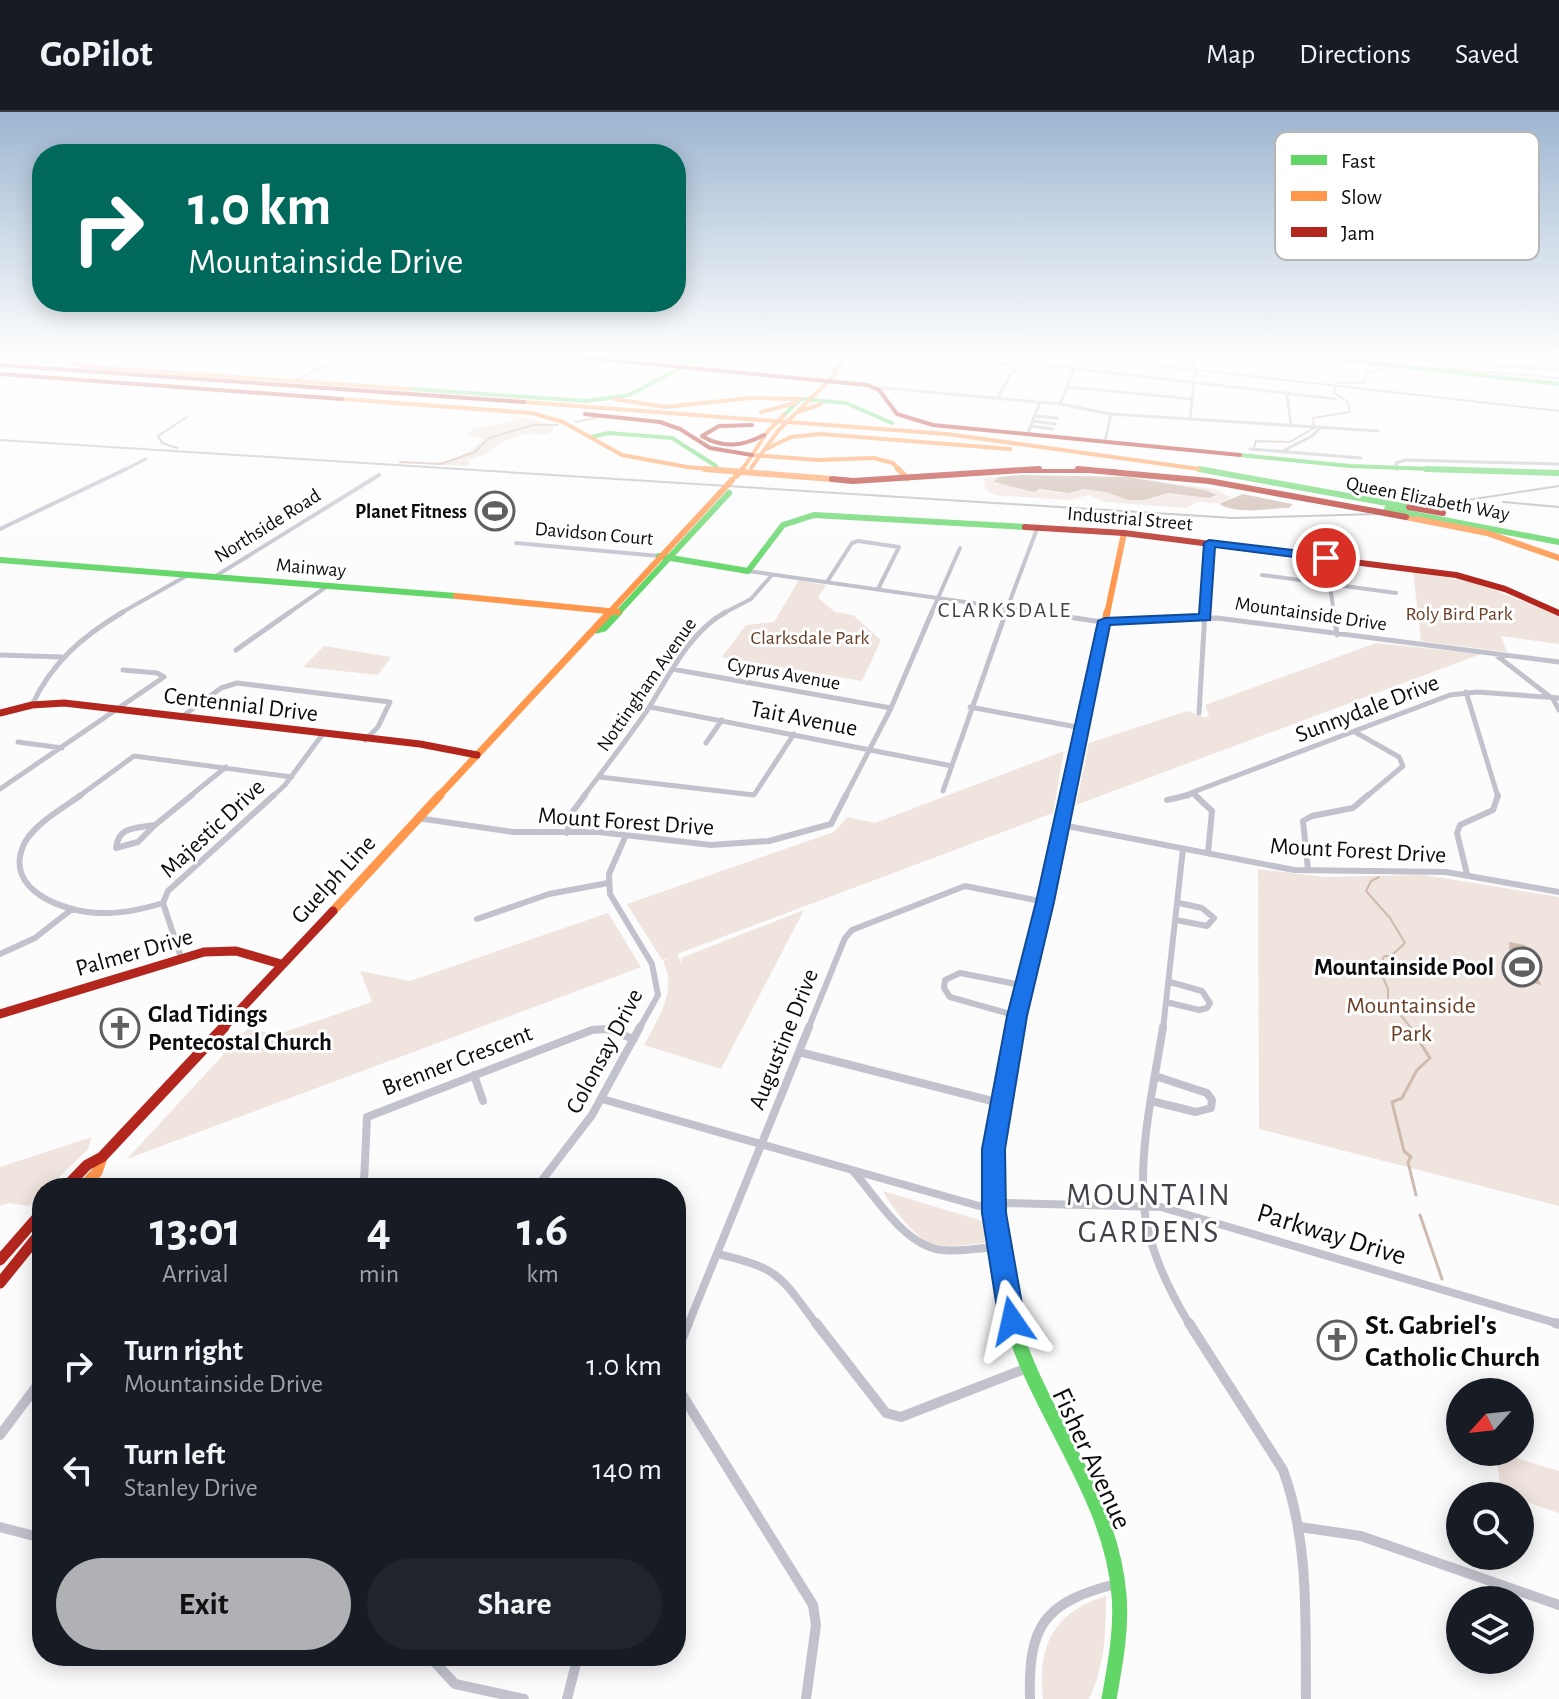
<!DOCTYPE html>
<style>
:root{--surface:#171b24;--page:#20242c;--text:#f1f3f6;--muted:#9ea1a6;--line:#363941;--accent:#b0b1b4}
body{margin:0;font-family:"Alegreya Sans",sans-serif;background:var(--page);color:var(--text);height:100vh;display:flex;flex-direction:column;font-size:30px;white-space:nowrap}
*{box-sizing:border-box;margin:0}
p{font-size:26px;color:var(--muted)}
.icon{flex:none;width:44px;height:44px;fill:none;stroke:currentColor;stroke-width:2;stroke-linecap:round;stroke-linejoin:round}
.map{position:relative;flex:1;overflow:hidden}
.sheet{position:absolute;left:32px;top:1066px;width:654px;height:488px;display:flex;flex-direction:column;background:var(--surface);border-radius:32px;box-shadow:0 4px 20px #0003}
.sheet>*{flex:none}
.banner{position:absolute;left:32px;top:32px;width:654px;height:168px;border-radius:32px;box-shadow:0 4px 20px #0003;background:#00695c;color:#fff;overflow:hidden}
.needle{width:52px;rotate:243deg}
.buttons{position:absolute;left:1446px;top:1266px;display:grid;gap:16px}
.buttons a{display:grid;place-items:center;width:88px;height:88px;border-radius:50%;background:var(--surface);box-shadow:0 4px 20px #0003;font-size:40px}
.pin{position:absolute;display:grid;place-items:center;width:68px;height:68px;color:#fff;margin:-34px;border:4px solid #fff;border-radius:50%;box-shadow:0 2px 8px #0007}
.me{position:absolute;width:88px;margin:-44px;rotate:349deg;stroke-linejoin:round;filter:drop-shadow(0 0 6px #0008)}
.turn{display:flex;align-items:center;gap:28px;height:168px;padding:0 24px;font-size:36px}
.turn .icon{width:104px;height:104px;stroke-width:2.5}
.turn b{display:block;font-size:56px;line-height:68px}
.eta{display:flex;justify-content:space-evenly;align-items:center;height:136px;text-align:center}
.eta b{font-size:48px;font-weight:600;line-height:56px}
.cta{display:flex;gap:16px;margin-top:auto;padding:16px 24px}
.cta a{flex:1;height:92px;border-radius:48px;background:var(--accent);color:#111;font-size:32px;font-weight:600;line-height:92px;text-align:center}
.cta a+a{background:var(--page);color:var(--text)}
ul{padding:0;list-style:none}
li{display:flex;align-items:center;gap:24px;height:104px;padding:0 24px}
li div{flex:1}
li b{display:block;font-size:30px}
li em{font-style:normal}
header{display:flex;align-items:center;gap:48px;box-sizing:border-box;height:112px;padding:0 40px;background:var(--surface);border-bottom:2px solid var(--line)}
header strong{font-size:38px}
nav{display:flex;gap:44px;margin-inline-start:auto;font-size:28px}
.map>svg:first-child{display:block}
.green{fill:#f0e4de}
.water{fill:#cebaaf}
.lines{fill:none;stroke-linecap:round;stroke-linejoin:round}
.stream-far1{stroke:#cebaaf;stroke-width:2}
.stream{stroke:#cebaaf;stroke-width:3}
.street-far5{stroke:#c1c2cc;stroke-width:3}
.street-far4{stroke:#c1c2cc;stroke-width:4}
.street-far3{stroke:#c1c2cc;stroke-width:5}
.street-far2{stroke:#c1c2cc;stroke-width:6}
.street-far1{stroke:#c1c2cc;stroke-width:8}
.street{stroke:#c1c2cc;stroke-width:10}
.fast-far4{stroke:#63d668;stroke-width:4}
.fast-far3{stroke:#63d668;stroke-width:6}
.fast-far2{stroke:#63d668;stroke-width:7}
.fast-far1{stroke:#63d668;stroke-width:11}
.fast{stroke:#63d668;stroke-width:15}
.slow-far4{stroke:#ff974d;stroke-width:4}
.slow-far3{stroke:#ff974d;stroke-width:6}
.slow-far2{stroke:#ff974d;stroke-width:7}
.slow-far1{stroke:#ff974d;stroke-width:9}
.slow{stroke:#ff974d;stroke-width:11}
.jam-far4{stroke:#b3261e;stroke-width:4}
.jam-far3{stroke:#b3261e;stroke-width:6}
.jam-far2{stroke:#b3261e;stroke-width:7}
.jam-far1{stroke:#b3261e;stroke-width:9}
.jam{stroke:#b3261e;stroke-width:11}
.rail{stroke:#b7b8bd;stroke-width:2}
.fast-bridge{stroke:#63d668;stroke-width:6}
.slow-bridge-far1{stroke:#ff974d;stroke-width:4}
.slow-bridge{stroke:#ff974d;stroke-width:6}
.jam-bridge{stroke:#b3261e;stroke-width:6}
.route{fill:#1a73e8;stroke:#114b97;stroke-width:2}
.labels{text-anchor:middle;stroke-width:6;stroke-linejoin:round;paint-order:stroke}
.far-street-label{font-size:20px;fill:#0c0c10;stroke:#fff}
.far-poi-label{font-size:20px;font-weight:bold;fill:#0c0c10;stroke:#fff;text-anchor:end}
.far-park-label{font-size:20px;fill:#6b4027;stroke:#fff}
.far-neighbourhood-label{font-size:22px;letter-spacing:2px;fill:#41424a;stroke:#fff}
.street-label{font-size:24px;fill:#0c0c10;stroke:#fff}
.poi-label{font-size:24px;font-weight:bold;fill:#0c0c10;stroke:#fff;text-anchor:end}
.park-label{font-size:24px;fill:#6b4027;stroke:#fff}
.near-street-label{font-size:28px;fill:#0c0c10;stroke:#fff}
.near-poi-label{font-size:28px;font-weight:bold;fill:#0c0c10;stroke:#fff;text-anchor:start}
.near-neighbourhood-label{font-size:32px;letter-spacing:2px;fill:#41424a;stroke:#fff}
.key{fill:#fff;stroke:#b6b6b7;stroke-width:2}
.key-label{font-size:22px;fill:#0c0c10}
</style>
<header>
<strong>GoPilot</strong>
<nav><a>Map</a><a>Directions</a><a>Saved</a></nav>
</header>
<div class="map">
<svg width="1559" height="1587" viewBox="0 0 1559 1587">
<rect width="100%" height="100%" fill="#fcfcfc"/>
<!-- green -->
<path class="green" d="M515,304L551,312L554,317C546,325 540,321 529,322C517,323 494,332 487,342L468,348L470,354L434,353L431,351C451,351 470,342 483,327L468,323L474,316L512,310Z
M1017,364L994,371L1062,381L1084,377L1103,379L1128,388H1144L1168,381L1214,386L1217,382L1162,370L1215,377L1232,386L1219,391L1197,390L1186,396L1106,390L1089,383L1070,388L995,383L985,377L984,366Z
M1413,459L1480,472L1559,504V532L1501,524L1507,540L1421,529Z
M799,468L826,473L818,486L835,500L853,503L881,528L862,569L722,545L746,513L774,510Z
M1376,531L1481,542L1076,693L1089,631L1187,599L1206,606L1209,603L1205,593Z
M324,534L391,545L378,563L303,555Z
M1064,639L1053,701L677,842L683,854L681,846L804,798L721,957L644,933C658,907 678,878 663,849L669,846L662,848L627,792L834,720L847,705L875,711Z
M1258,757L1325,765L1424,763L1559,785V1094L1259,1017Z
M608,801L641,855L127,1047L248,916L276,923L372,890L360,859L410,869Z
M92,1025L88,1037L48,1076H42V1082L29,1094L8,1091L0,1094V1055Z
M883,1079L983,1109L985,1131C969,1132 949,1136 934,1133C918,1130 890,1093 883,1079Z
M1496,1340L1559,1359V1401L1520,1388V1384L1501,1381Z
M1106,1484C1106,1521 1105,1553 1089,1587H1043C1037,1533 1054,1500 1106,1484Z"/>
<!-- water -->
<path class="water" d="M1022,363L1130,365L1205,378L1217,383L1209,386L1168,381L1144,388H1128L1106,380L1084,377L1068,381L1039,377L1034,380L994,370L998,365Z
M1243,382L1287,391L1293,392L1289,396C1268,396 1237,403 1219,392Z
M1509,830L1525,833L1541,873L1510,865Z"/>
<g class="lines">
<!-- stream-far1 -->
<path class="stream-far1" d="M1424,255L1559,266
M1336,271H1364L1365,261L1383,256
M576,310L599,305
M1314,313L1313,306L1350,300L1347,289L1334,281L1335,275
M1254,336L1256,329L1290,330L1314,316
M400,350L441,352L475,340L489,326L533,313H558
M1379,765L1371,769L1366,779L1390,806L1405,831L1391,844H1384L1379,857L1388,877V888L1412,917"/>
<!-- stream -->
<path class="stream" d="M1410,915L1430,946L1417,958L1402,986L1392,990L1404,1039L1411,1045L1408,1050L1416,1083
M1420,1103L1442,1167"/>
<!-- street-far5 -->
<path class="street-far5" d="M0,244L39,250L67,247
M933,244L1026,254
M1193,244V254
M1383,244L1436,249
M1474,244L1478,250L1487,253L1559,258
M1510,244L1559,248
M1043,253L1336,287
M292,270L347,244
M875,275L1060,292L1111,302L1378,319
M1067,275L1193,287
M1287,282L1291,313
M998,285L1012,260L1016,259
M1060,292L1074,257
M1035,304L1057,306
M1190,306L1195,261
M1033,309L1055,312
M1031,314L1053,317
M1027,323L1040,290
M1105,330L1111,302
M1250,337L1361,346
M1281,340L1312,324L1321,315
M1397,357L1396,351L1406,348L1559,352
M122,359L146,347"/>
<!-- street-far4 -->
<path class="street-far4" d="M0,417L126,357
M516,431L659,444
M1326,446L1334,502
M748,459L1049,502
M1262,463L1396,481
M214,465L379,363
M827,470L852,431L858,429L899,435L878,477
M119,502L188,463
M287,502L326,475
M722,502L751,487L772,463
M931,502L960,436
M1005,502L1037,417
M1205,502L1209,431"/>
<!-- street-far3 -->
<path class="street-far3" d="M1035,500L1095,509L1217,506L1559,550
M1334,500L1337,523
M236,538L290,500
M0,543L62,545
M1496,543L1553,587L1559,598
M672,557L891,596
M1466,580L1498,685
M32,593C52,550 83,524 123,500
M650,595L952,654
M970,595L1082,616
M1199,601L1205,500
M183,604L221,576L237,571L390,590L378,615L365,628
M1355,620L1399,645L1403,654L1366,685
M18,630L62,636
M706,631L722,608
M599,665L754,683L794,622
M0,677L164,565L157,561L123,558
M943,679L1006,500
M1194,682L1197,685
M78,685L134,644L292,665
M189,685L226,655
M272,685L285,673L322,623
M583,685C604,657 626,629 646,600C668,567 688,520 726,500
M845,685L891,596L932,500
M1180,685L1450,583L1477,580L1559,586"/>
<!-- street-far2 -->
<path class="street-far2" d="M81,683C62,697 37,710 25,730C0,779 67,801 102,801C123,802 143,797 163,791
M1195,683L1212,699L1208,741
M1167,688L1189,683
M417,706L513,720H599L711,733L769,729L831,712L846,683
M155,713L138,730L116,736C118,714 137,716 155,713Z
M155,713L192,683
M1062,713L1294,758L1446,760L1559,780
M567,721L571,702L585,683
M626,723L609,762L610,782L652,852L658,883L639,917
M1308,758L1303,709L1312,704L1353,696L1368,683
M1467,762L1457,721L1460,713L1493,698L1498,683
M477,807L549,782L608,771
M1176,808L1207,814L1214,806L1202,796L1179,791
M0,842L35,826L72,797
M181,845L163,791L168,779L274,683
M1166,890L1199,898L1207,896L1210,891L1202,879L1170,870
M1017,904L950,885L944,876L945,868L960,861L1026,874
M600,917H607
M808,917L845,826L852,818L965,774L1045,790
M1163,917L1183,737"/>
<!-- street-far1 -->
<path class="street-far1" d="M1163,915C1154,973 1139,1034 1144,1093C1147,1133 1169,1179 1190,1213
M799,940L1000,991
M474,963L483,989
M602,987L979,1094L1006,1091L1161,1095L1559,1212
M1151,989L1196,1000L1211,996L1212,988L1207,981L1155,964
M854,1060C877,1086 904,1133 941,1138C960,1140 980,1136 998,1135
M371,1076L364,1070L367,1005L592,918L606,917L634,927
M536,1076L592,1003L640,915
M718,1142C781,1157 779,1163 817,1213
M688,1213L809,915"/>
<!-- street -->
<path class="street" d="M816,1211L886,1301L901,1305L1027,1256
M1189,1211L1283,1358C1310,1432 1305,1510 1306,1587
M1555,1211L1559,1212
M676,1241L688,1211
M676,1273L813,1493L816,1513L806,1587
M0,1323L42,1267
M0,1415L42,1426
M1300,1415L1361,1424L1559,1493
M429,1544L455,1572L524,1587
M567,1587L578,1544
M1030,1587C1028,1515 1043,1490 1116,1472"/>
<!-- fast-far4 -->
<path class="fast-far4" d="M1307,244L1559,272
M410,277L587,289L629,283L703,244
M801,287L846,291L892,311
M784,303L801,287
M591,325L609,321L672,326L716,354
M1240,343L1350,354L1485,359
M1199,357L1207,359"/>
<!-- fast-far3 -->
<path class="fast-far3" d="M1199,357L1409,395
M1426,357L1559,361
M1418,403L1559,430
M659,444L748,459L783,413L814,403L1025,415
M0,448L456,484
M617,502L729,381"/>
<!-- fast-far2 -->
<path class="fast-far2" d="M596,518L604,516L619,500"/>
<!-- fast-far1 -->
<path class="fast-far1" d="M1009,942C993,1032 987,1124 1013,1213"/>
<!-- fast -->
<path class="fast" d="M1012,1211C1040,1305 1111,1383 1119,1483C1122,1518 1115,1553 1109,1587"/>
<!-- slow-far4 -->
<path class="slow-far4" d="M69,244L67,247L74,252L91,255L410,277
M342,287L532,301L563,310L622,343L687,355L730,359
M614,287L665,295L751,286L801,287
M524,290L947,322L1199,357
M761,300L796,291
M798,300L821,292
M793,304L837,261L834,259L849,244
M764,338L791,325L821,322L1010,337
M752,343L818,348L874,346L893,351L900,359
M744,355L768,319
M751,356L778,319"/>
<!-- slow-far3 -->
<path class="slow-far3" d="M705,357L832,367
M898,357L907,366
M1406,405L1487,421L1559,446
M456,484L618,500
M608,502L721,380
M1107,502L1124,421"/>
<!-- slow-far2 -->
<path class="slow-far2" d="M438,685L610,500
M1068,685L1107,500"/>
<!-- slow-far1 -->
<path class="slow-far1" d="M333,799L440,683
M1015,917L1069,683"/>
<!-- slow -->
<path class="slow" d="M1009,942L1015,915
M82,1076L97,1060L102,1045"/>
<!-- jam-far4 -->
<path class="jam-far4" d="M568,244L867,273L879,278L897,302L933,313L1240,343
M0,253L524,290
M0,262L342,287
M585,302L660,310L680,317L710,336L752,343
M752,313L719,314L702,324C723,337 743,334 764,323
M990,359H1115"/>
<!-- jam-far3 -->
<path class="jam-far3" d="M1078,357L1209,369L1374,399
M832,367L853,369L1039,357
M1025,415L1124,421L1456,463L1505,477L1559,501"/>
<!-- jam-far2 -->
<path class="jam-far2" d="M0,601L32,593L64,591L420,632L477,643"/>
<!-- jam-far1 -->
<path class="jam-far1" d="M0,902L204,840L236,839L281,852
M222,917L333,799"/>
<!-- jam -->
<path class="jam" d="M65,1076L87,1053L102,1045L224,915
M0,1148L42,1100
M0,1171L42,1119"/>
<!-- rail -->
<path class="rail" d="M1074,244L1559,299
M0,328L1233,406L1377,402L1559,374
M177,336L162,331L158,324L187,305
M1503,390L1559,395"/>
<!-- fast-bridge -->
<path class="fast-bridge" d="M1387,397L1415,402"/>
<!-- slow-bridge-far1 -->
<path class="slow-bridge-far1" d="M768,319L784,303
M778,319L793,304
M741,359L744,355"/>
<!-- slow-bridge -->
<path class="slow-bridge" d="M736,364L743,357
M721,380L732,368"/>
<!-- jam-bridge -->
<path class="jam-bridge" d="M1409,395L1443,401
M1374,399L1406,405"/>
</g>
<!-- sky -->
<linearGradient id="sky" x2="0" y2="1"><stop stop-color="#9db6d1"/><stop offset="0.52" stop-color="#fefefe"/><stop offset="1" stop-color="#fefefe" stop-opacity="0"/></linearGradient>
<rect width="1559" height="467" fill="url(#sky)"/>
<!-- route -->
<path class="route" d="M1209,428L1326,442L1332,446L1326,449L1215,435L1210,508L1110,513L1054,790L1027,904L1005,1037L1006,1101L1025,1209L1021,1218L1012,1221L1002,1218L999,1209L982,1101V1037L1007,904L1036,790L1098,509L1105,506L1199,502L1204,431Z"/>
<!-- icons -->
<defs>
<g id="stadium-ring" transform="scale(2)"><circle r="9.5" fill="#fff" stroke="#606063" stroke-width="1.5"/><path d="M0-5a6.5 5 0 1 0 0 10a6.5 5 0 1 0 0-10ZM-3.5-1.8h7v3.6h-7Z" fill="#606063"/></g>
<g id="church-ring" transform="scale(2)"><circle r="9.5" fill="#fff" stroke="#606063" stroke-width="1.5"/><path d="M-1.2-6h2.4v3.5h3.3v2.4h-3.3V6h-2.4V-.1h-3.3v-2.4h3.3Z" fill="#606063"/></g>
</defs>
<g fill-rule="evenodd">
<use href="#stadium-ring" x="495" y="399"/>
<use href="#stadium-ring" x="1522" y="855"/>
<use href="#church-ring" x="120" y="916"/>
<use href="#church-ring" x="1337" y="1228"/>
</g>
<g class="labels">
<!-- far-street labels -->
<g class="far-street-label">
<text transform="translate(1428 386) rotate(11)" y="7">Queen Elizabeth Way</text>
<text transform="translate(1130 406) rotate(5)" y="7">Industrial Street</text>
<text transform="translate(267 413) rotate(-32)" y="7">Northside Road</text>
<text transform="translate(594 421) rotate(5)" y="7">Davidson Court</text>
<text transform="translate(311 455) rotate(5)" y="7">Mainway</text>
<text transform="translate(1311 501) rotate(8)" y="7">Mountainside Drive</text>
<text transform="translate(784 561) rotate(10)" y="7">Cyprus Avenue</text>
<text transform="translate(646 572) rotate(-55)" y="7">Nottingham Avenue</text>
</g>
<!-- far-poi labels -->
<g class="far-poi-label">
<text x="467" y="406">Planet Fitness</text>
</g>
<!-- far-park labels -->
<g class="far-park-label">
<text x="1459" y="508">Roly Bird Park</text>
<text x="810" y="532">Clarksdale Park</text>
</g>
<!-- far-neighbourhood labels -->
<g class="far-neighbourhood-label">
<text x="1005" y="505">CLARKSDALE</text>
</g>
<!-- street labels -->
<g class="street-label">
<text transform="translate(241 592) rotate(7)" y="8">Centennial Drive</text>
<text transform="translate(1367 596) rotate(-21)" y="8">Sunnydale Drive</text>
<text transform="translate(804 606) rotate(11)" y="8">Tait Avenue</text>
<text transform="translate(626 709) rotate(4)" y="8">Mount Forest Drive</text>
<text transform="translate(212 716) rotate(-43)" y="8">Majestic Drive</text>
<text transform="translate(1358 738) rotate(3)" y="8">Mount Forest Drive</text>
<text transform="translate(333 767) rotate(-47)" y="8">Guelph Line</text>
<text transform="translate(134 840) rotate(-16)" y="8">Palmer Drive</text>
<text transform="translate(783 927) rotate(-68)" y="8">Augustine Drive</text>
<text transform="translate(604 939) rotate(-62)" y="8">Colonsay Drive</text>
<text transform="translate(457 948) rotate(-21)" y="8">Brenner Crescent</text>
</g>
<!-- poi labels -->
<g class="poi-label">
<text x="1494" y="863">Mountainside Pool</text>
<text x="148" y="910" text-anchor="start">Glad Tidings<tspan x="148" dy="28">Pentecostal Church</tspan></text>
</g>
<!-- park labels -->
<g class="park-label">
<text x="1411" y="901">Mountainside<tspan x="1411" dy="28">Park</tspan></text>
</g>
<!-- near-street labels -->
<g class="near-street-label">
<text transform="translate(1332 1121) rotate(17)" y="10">Parkway Drive</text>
<text transform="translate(1093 1346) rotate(65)" y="10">Fisher Avenue</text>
</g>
<!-- near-poi labels -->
<g class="near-poi-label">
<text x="1365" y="1222">St. Gabriel's<tspan x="1365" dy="32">Catholic Church</tspan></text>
</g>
<!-- near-neighbourhood labels -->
<g class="near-neighbourhood-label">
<text x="1149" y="1093">MOUNTAIN<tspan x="1149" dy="37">GARDENS</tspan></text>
</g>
</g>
<!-- legend -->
<rect x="1275" y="20" width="264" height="128" rx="12" class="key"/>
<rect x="1291" y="43" width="36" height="10" fill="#63d668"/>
<rect x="1291" y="79" width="36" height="10" fill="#ff974d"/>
<rect x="1291" y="115" width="36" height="10" fill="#b3261e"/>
<g class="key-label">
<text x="1341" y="56">Fast</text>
<text x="1341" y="92">Slow</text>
<text x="1341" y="128">Jam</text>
</g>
</svg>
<div class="buttons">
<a><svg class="needle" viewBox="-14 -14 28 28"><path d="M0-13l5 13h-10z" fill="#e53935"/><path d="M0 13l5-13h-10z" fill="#9ea1a6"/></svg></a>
<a><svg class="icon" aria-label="search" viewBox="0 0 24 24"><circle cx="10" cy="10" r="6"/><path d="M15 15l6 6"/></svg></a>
<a><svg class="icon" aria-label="layers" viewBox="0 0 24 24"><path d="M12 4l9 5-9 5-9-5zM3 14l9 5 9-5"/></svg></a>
</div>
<div class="pin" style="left:1326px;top:446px;background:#d93025"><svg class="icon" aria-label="arrive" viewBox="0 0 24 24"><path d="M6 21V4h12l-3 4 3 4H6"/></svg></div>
<svg class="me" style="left:1012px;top:1209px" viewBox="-20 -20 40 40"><path d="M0-17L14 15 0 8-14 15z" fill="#1a73e8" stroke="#fff" stroke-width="4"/></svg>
<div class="banner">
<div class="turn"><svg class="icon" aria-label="right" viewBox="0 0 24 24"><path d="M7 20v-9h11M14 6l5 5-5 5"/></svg><div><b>1.0 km</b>Mountainside Drive</div></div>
</div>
<section class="sheet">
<div class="eta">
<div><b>13:01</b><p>Arrival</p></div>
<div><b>4</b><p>min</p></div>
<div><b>1.6</b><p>km</p></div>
</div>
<ul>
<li><svg class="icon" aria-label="right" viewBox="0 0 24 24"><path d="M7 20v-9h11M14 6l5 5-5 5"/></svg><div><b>Turn right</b><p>Mountainside Drive</p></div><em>1.0 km</em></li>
<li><svg class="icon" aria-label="left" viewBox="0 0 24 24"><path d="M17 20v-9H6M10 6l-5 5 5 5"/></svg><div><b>Turn left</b><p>Stanley Drive</p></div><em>140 m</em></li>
</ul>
<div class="cta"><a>Exit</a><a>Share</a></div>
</section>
</div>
